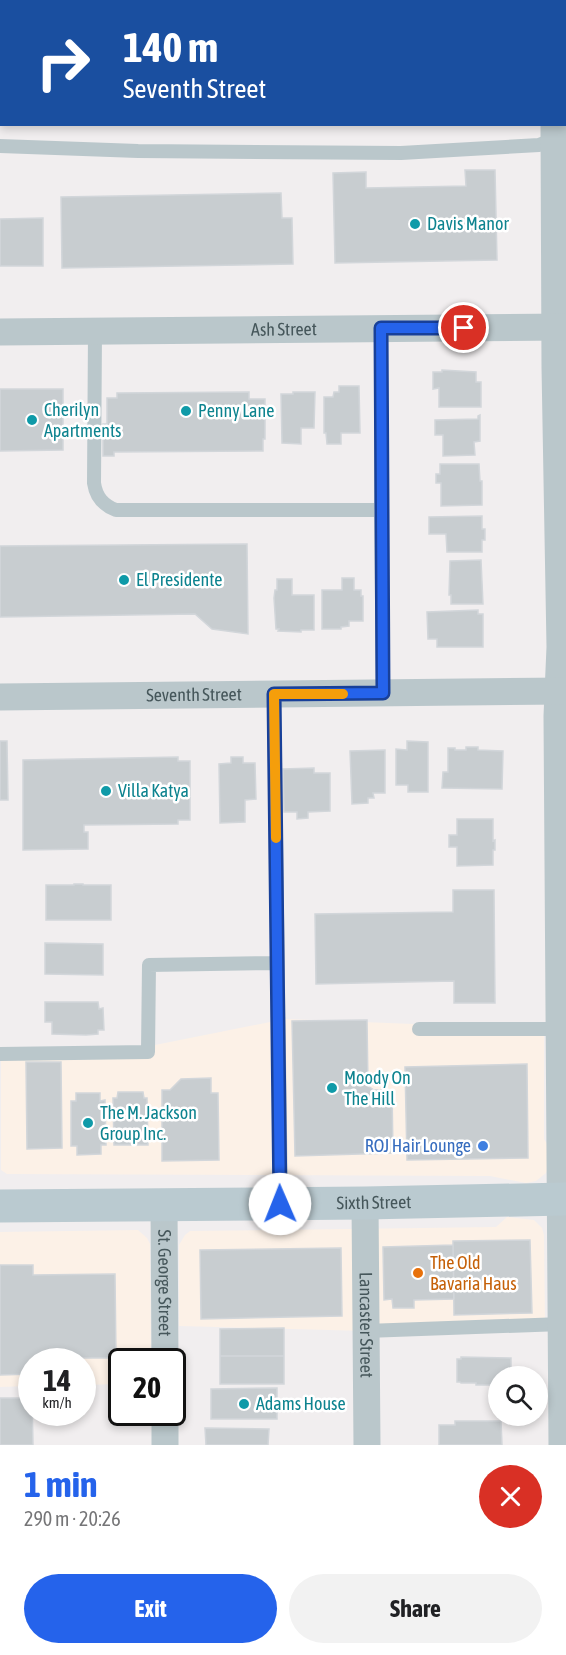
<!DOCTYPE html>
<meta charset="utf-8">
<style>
:root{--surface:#fff;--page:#f2f2f2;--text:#202124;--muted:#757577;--accent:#2563eb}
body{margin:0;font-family:"Asap Condensed",sans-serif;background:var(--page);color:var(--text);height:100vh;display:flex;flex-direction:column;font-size:22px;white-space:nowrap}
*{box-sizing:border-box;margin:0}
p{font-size:20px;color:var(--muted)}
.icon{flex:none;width:33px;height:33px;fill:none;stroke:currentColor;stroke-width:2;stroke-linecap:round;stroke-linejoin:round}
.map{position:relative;height:1445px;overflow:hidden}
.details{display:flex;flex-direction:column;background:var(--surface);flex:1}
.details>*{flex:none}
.top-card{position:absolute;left:0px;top:0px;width:567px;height:126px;box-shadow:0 3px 9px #0003;background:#1a4fa0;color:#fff;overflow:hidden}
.fabs{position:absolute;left:488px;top:1366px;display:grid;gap:12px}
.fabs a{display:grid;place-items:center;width:60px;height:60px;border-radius:50%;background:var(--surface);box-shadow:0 3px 9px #0003;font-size:30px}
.speed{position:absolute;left:18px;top:1348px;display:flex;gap:12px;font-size:30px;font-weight:700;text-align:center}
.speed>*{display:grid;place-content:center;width:78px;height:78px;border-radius:50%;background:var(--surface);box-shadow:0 3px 9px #0003;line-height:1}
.speed small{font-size:15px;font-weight:400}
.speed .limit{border:3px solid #111;border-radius:9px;background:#fff;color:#111}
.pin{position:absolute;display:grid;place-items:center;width:51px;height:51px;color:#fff;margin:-26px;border:3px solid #fff;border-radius:50%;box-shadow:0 2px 6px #0007}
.me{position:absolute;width:66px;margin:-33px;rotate:359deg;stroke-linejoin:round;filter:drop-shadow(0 0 4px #0008)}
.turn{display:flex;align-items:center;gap:21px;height:126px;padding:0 24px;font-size:27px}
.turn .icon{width:78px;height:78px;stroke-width:2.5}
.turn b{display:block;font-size:42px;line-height:51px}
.round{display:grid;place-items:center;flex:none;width:63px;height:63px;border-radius:32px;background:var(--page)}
.summary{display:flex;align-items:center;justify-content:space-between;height:102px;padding:0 24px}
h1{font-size:36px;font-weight:700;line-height:45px;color:var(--accent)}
.action{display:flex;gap:12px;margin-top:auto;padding:12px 24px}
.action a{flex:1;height:69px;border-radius:36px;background:var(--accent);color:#fff;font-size:24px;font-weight:700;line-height:69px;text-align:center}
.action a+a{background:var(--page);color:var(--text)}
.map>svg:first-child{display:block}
.commercial{fill:#fcf1e7}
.building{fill:#c8cdd0;stroke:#d2d6da;stroke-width:1.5}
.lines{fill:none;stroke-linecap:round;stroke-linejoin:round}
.lane{stroke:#bac7cb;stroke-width:14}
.street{stroke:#bac7cb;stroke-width:27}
.secondary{stroke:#bacad0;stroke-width:33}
.route-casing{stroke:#184099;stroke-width:15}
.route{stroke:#2563eb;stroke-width:10}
.slow{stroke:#f59e0b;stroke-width:10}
.culture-dot{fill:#0f9aa8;stroke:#fff;stroke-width:2}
.shop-dot{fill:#3f7fe0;stroke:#fff;stroke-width:2}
.food-dot{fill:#e8710a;stroke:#fff;stroke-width:2}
.labels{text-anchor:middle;stroke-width:5;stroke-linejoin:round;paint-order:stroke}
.culture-label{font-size:18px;fill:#0d838f;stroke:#fff;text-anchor:start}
.street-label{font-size:18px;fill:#46575b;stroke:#fff}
.shop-label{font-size:18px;fill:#366cbe;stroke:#fff;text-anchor:end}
.food-label{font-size:18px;fill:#c56008;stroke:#fff;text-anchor:start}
</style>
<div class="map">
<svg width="566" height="1445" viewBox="0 0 566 1445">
<rect width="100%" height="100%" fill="#f1eeef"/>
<!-- commercial -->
<path class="commercial" d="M285,1019L544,1029V1139L550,1149L549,1164L546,1173L536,1181L526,1183L490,1176L7,1174L1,1170V1050L135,1049Z
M507,1217L534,1220L542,1228L544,1235L545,1325L366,1331L179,1326V1245L185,1235L190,1231L496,1227Z
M138,1230L147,1238L150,1244L151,1362H122L121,1384L83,1385L82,1362H32L31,1386L0,1387V1232Z"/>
<!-- building -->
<path class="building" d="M0,24H2V84H0Z
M465,170H495L497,260L335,263L333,173L366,172V188L466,186Z
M281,193L282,218H292L293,264L62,268L61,197Z
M43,218V266H0V219Z
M442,370L476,372V382H481V407H439V388L433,389V372H442Z
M339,386H359L360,433H341V444H327L326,433H324V397H333L334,392H339Z
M0,389H63V450L0,451Z
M249,392V399H265V439H263V451L114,452V456H103V424H107V398H117V393Z
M293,392H315L314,428H301V444L282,443L281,394H293Z
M480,415V441L474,442L475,455L443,456V435H435V420L478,419V416Z
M440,464H479L480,481H482V505L441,506V483H436V474H440Z
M482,516V529H485V540H482V552H447L446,534H429V517Z
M247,544L248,634L212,629L195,614L0,617V546Z
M481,560L483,604H451V595H449L450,561Z
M342,578H354V590H361V596H363V621H349V626L341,627V629H322V590H342Z
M277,579H292V595H314V630H301V632L278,631L279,629H276L274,598L275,590H277Z
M478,610V614H483V647H437V639H428L427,612Z
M0,741H7L8,800H0Z
M407,741L428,742V792H408V785H396V749L407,750Z
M466,747H478V750L503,751L502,789L442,788L443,772H448V748H455V750H466Z
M385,750V793H373L374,798H368V803L352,804L350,751Z
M178,757V761H190V820H178V824L84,825V832H88V849L23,850V760Z
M231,757H243V763H255L256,799L245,800V822L220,823L219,764L231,763Z
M314,768V773H330V811L308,812V818L297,819V812H284L283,769Z
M457,819H493V841L495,840V850H493V865L457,866V847H449V835H457Z
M74,884H83V885H111V920H46V885H74Z
M453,890H494L495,1003H454V981L316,984L315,914L453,912Z
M45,943L103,944V975L45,974Z
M45,1002H98L99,1009L103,1008L104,1030H98V1034L86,1035L52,1034V1022H45Z
M367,1020L368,1086L374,1090H392L393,1153L295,1156L292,1021Z
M26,1062H61L62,1148L27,1149Z
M527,1064L528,1158L407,1160L405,1067Z
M211,1078V1093H218L219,1160L162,1161V1090H170L181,1079Z
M118,1092H143L144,1098H147L148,1145H114L113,1098H117Z
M76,1093H100V1101L105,1100L106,1145H101V1154L77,1155V1146H71V1101H76Z
M530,1240L532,1313L454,1315L453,1241Z
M453,1245L454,1299L414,1300V1308H393L392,1299L384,1300L383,1247Z
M341,1248L342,1316L201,1319L200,1250Z
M0,1265H33V1275L115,1274L116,1358H77L78,1362H32V1374L0,1375Z
M284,1328V1356H220V1329Z
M220,1356H284V1384H220Z
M461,1357L511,1358V1377H498V1385H476V1383H461L460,1382H457V1359H461Z
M277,1388V1419H211V1389Z
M0,1398H32L33,1445H0Z
M455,1421H501L502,1445H439V1425H455Z
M205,1428L269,1429L268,1445H206Z"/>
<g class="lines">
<!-- lane -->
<path class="lane" d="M0,146L138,151L401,153L539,145L554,139H558
M381,328V510
M95,331L94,483C96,497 103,505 116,510H381L383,693
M274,694L281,1204
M419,1029H560
M0,1054L148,1052L149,965L277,963
M366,1331L562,1324"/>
<!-- street -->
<g class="street">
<path d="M553,0V2"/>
<path d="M554,124L555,367L560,647L557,716L562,1445"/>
<path id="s1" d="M0,332L566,327"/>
<path id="s2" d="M0,697L566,691"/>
<path id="s3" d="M365,1203L367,1445"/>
<path id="s4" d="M164,1205L165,1362"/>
<path d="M165,1413V1445"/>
</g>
<!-- secondary -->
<path class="secondary" id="s5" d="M0,1206L365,1203L566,1199"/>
</g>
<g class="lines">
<!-- route casing -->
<g class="route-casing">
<path id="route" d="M280,1204L274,694L383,693L381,328H464"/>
</g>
<!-- route -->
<use href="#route" class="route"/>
<!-- slow -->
<path class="slow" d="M276,838L274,694H343"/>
</g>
<!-- markers -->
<g class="culture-dot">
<circle cx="415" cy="224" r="6"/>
<circle cx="186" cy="411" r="6"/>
<circle cx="32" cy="420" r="6"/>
<circle cx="124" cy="580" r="6"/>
<circle cx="106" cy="791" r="6"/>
<circle cx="332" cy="1088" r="6"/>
<circle cx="88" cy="1123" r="6"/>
<circle cx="244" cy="1404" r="6"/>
</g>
<circle class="shop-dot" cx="483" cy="1146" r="6"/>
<circle class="food-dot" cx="418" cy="1273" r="6"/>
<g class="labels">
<!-- culture labels -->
<g class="culture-label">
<text x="427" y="230">Davis Manor</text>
<text x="44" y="416">Cherilyn<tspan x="44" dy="21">Apartments</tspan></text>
<text x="198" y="417">Penny Lane</text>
<text x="136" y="586">El Presidente</text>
<text x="118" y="797">Villa Katya</text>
<text x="344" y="1084">Moody On<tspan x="344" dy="21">The Hill</tspan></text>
<text x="100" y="1119">The M. Jackson<tspan x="100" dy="21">Group Inc.</tspan></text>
<text x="256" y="1410">Adams House</text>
</g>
<!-- street labels -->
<g class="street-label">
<text dy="6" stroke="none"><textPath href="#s1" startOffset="284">Ash Street</textPath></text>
<text dy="6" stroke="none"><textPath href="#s2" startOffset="194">Seventh Street</textPath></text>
<text dy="6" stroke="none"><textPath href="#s5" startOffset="374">Sixth Street</textPath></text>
<text dy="6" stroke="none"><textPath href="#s4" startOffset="78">St. George Street</textPath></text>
<text dy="6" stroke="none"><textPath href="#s3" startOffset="122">Lancaster Street</textPath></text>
</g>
<!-- shop labels -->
<g class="shop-label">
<text x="471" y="1152">ROJ Hair Lounge</text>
</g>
<!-- food labels -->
<g class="food-label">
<text x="430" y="1269">The Old<tspan x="430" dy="21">Bavaria Haus</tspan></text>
</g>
</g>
</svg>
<div class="fabs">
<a><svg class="icon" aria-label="search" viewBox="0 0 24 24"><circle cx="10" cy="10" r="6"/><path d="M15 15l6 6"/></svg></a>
</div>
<div class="speed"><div>14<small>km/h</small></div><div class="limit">20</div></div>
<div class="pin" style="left:464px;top:328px;background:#d93025"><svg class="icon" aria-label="arrive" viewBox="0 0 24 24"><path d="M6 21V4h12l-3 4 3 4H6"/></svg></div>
<svg class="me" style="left:280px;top:1204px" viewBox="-20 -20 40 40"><circle r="19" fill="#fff"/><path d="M0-13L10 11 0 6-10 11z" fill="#2563eb"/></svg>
<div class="top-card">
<div class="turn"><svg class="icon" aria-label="right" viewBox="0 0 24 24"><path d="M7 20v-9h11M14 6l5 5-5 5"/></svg><div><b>140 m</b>Seventh Street</div></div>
</div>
</div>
<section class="details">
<div class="summary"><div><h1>1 min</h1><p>290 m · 20:26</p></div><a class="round" style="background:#d93025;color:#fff"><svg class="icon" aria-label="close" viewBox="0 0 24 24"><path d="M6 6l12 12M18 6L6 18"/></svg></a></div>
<div class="action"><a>Exit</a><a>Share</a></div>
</section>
